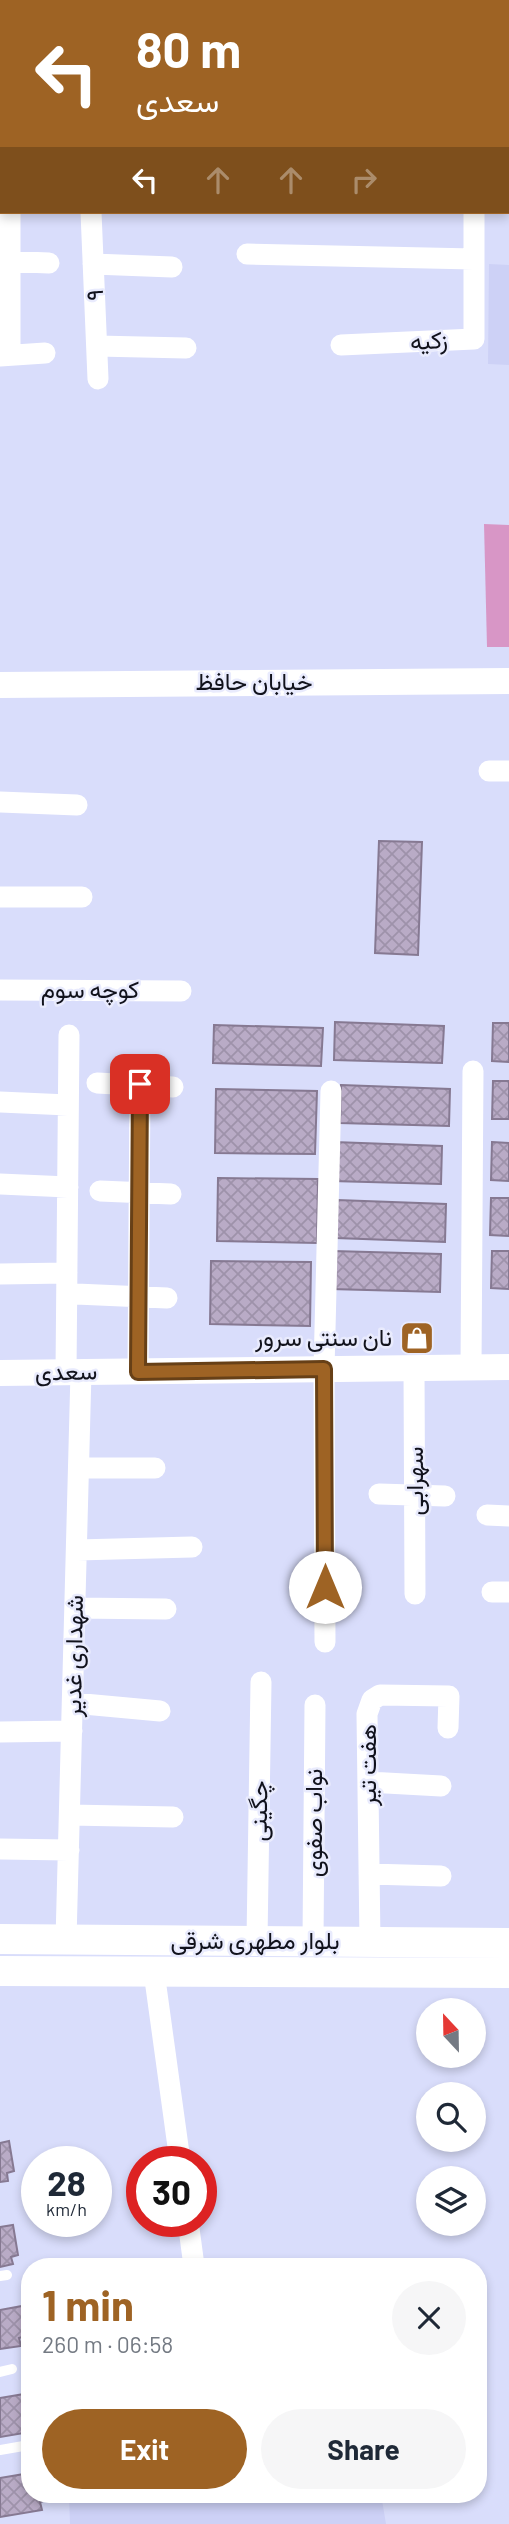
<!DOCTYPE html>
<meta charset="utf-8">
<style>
:root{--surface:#fff;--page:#f6f6f7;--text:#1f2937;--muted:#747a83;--accent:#9e6324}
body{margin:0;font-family:Barlow,Vazirmatn,sans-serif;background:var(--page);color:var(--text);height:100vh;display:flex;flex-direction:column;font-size:26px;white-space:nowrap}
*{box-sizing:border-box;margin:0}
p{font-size:23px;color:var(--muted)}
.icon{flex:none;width:38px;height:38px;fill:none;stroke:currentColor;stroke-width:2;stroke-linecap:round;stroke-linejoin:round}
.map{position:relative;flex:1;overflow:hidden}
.side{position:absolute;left:21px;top:2258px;width:466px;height:245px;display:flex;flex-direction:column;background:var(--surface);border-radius:28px;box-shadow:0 4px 10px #0003}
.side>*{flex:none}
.hud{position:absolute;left:0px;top:0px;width:509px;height:214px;box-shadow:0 4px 10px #0003;background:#9e6324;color:#fff;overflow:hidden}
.needle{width:46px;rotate:338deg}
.buttons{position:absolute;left:416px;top:1998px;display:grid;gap:14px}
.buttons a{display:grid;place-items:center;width:70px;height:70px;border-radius:50%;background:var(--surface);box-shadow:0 4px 10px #0003;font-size:35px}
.speed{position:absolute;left:21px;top:2146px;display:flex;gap:14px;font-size:35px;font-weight:700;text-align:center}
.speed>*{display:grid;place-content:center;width:91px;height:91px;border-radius:50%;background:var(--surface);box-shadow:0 4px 10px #0003;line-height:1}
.speed small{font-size:18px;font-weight:400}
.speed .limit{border:10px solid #d22;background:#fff;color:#111}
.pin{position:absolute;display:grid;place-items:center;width:60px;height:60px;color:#fff;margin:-30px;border-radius:14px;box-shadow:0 4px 10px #0006}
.me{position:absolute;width:77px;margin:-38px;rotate:0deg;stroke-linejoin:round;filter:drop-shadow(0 0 5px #0008)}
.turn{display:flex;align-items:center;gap:24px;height:147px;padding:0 21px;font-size:32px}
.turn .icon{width:91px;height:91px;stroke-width:2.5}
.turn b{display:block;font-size:49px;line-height:60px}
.lanes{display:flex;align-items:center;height:66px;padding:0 21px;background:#0003;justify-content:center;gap:35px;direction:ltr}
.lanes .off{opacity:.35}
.round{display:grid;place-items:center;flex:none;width:74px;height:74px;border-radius:37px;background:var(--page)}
.summary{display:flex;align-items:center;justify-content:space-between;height:119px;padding:0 21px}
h1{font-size:42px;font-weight:700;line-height:52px;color:var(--accent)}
.button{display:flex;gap:14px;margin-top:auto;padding:14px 21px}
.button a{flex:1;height:80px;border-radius:42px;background:var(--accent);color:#fff;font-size:28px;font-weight:700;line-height:80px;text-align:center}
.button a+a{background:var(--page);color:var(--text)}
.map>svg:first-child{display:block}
.built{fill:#cdd1f6}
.park{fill:#d896c6}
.building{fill:url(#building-cross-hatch);stroke:#867992;stroke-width:2}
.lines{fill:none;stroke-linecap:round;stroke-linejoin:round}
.service{stroke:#fff;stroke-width:10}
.minor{stroke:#fff;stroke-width:21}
.tertiary{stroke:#fff;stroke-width:26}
.secondary{stroke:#fff;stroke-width:30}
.route-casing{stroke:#674017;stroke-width:18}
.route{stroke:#9e6324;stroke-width:12}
.labels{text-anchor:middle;stroke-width:5;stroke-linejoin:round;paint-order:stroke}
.street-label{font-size:24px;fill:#11121c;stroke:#e9ebfd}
.poi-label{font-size:24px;fill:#11121c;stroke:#e9ebfd;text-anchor:end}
</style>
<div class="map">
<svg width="509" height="2524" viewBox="0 0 509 2524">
<defs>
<pattern id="building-cross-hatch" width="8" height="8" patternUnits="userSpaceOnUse" patternTransform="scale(1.75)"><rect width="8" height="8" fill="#b9abc6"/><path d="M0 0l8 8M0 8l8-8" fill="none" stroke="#9e92aa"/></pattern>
</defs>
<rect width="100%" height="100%" fill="#d9ddfb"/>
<!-- built -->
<path class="built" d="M489,264L509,265V365L488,364Z
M69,2494H381L386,2524H70Z"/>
<!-- park -->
<path class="park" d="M484,524L509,525V647H487Z"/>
<!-- building -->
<path class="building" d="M379,841L422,842L418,955L375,953Z
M335,1022L444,1026L442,1063L334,1060Z
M493,1023H509V1062L492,1061Z
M214,1025L323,1028L321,1066L213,1063Z
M493,1081H509V1119H492Z
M341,1085L450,1089L449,1126L340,1123Z
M216,1089L317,1091L315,1154L215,1153Z
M334,1142L442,1146L441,1184L332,1181Z
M492,1142L509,1143V1181L491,1180Z
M218,1178L318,1179L317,1243L217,1241Z
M491,1198H509V1236L490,1235Z
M337,1200L446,1204L445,1242L336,1238Z
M333,1251L441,1254L440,1292L331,1289Z
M492,1251H509V1289L491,1288Z
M211,1261L311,1262L310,1326L210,1324Z
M9,2141L14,2171L7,2173L8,2181L0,2182V2143Z
M13,2225L18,2255L11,2257L13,2264L0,2267V2227Z
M22,2306L26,2336L19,2338L21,2346L0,2349V2310Z
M30,2393V2432L0,2437V2398Z
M30,2473V2494H46L47,2500L40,2502L42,2510L0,2517V2478Z"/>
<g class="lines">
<!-- service -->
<path class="service" d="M0,2276L7,2275
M0,2372L12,2369
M0,2450L29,2445"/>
<!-- minor -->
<path class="minor" d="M286,0V2
M418,0V2
M88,2V0
M0,14H2
M0,170H2
M10,212V355
M91,212L98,379
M247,254L474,259
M0,261L49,263
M93,264L172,267
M341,345L474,339V212
M97,346L186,348
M0,356L45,353
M489,771H509
M0,802L77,805
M0,897H82
M0,990L181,991
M97,1083L173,1087
M0,1102L68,1105
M0,1184L68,1187
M100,1191L171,1194
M0,1274L67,1273
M76,1294L167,1298
M471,1367L473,1071
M414,1368L415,1594
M138,1372L140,1084
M66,1373L69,1035
M79,1468H155
M379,1494L445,1496
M487,1515L509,1516
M77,1550L192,1547
M492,1592H509
M75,1608L166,1609
M325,1642L324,1369L331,1091
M73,1703L160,1711
M0,1732L72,1731
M368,1782L441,1786
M70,1815L173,1817
M0,1849L69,1850
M369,1874L441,1876
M66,1940L81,1372
M257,1940L261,1682
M313,1941L315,1705
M370,1942L367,1714L372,1700L380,1695L449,1696L448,1728
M154,1972L180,2161
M188,2221L194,2266"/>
<!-- tertiary -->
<path class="tertiary" d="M0,101H2
M508,102H509
M0,685L509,681
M0,1373L509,1367"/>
<!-- secondary -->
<path class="secondary" d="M0,1939L509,1943
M0,1971L509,1973"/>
</g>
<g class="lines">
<!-- route casing -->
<g class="route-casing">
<path id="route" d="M140,1084L138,1372L324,1369L325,1587"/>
</g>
<!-- route -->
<use href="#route" class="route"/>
</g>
<!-- icons -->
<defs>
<g id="shop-square" transform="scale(1.75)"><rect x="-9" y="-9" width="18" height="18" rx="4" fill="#9e6324" stroke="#e9ebfd"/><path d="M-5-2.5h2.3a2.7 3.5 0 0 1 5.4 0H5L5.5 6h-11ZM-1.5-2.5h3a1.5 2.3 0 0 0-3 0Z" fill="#fff"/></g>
</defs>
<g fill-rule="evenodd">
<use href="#shop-square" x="417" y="1338"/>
</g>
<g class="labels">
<!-- street labels -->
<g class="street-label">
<text transform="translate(95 295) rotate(-92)" y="8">۹</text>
<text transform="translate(429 341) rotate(-3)" y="8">زکیه</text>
<text x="254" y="690">خیابان حافظ</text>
<text x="90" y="998">کوچه سوم</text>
<text transform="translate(66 1372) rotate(-1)" y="8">سعدی</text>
<text transform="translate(415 1481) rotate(-90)" y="8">سهرابی</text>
<text transform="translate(74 1656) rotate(-89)" y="8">شهداری غدیر</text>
<text transform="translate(368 1765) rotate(-90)" y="8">هفت تیر</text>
<text transform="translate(259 1811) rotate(-89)" y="8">چگینی</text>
<text transform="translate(314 1823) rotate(-90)" y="8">نواب صفوی</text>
<text x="255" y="1949">بلوار مطهری شرقی</text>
</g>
<!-- poi labels -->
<g class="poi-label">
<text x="392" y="1346">نان سنتی سرور</text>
</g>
</g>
</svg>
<div class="buttons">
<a><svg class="needle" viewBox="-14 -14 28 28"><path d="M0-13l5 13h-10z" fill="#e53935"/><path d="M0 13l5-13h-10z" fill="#747a83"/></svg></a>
<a><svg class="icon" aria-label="search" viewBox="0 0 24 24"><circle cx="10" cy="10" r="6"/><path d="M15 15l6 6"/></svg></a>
<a><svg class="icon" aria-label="layers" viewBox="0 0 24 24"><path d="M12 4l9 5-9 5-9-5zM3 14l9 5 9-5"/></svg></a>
</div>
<div class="speed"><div>28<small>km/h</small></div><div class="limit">30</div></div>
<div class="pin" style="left:140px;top:1084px;background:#d93025"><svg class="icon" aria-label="arrive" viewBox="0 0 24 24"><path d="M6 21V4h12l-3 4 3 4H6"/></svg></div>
<svg class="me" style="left:325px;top:1587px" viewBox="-20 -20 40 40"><circle r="19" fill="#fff"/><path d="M0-13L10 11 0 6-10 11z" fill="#9e6324"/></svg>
<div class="hud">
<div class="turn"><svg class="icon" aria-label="left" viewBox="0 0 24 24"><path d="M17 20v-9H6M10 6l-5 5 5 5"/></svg><div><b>80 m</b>سعدی</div></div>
<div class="lanes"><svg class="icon" aria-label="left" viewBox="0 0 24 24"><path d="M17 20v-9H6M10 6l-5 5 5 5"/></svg><svg class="icon off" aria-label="ahead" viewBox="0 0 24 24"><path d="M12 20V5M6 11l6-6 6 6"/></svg><svg class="icon off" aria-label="ahead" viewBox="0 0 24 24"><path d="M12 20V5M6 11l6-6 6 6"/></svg><svg class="icon off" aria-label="right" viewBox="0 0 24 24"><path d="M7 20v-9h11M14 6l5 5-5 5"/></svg></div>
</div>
<section class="side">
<div class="summary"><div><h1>1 min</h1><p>260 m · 06:58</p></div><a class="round"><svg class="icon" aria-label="close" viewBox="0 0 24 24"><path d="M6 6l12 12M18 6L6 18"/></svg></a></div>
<div class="button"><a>Exit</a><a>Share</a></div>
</section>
</div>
